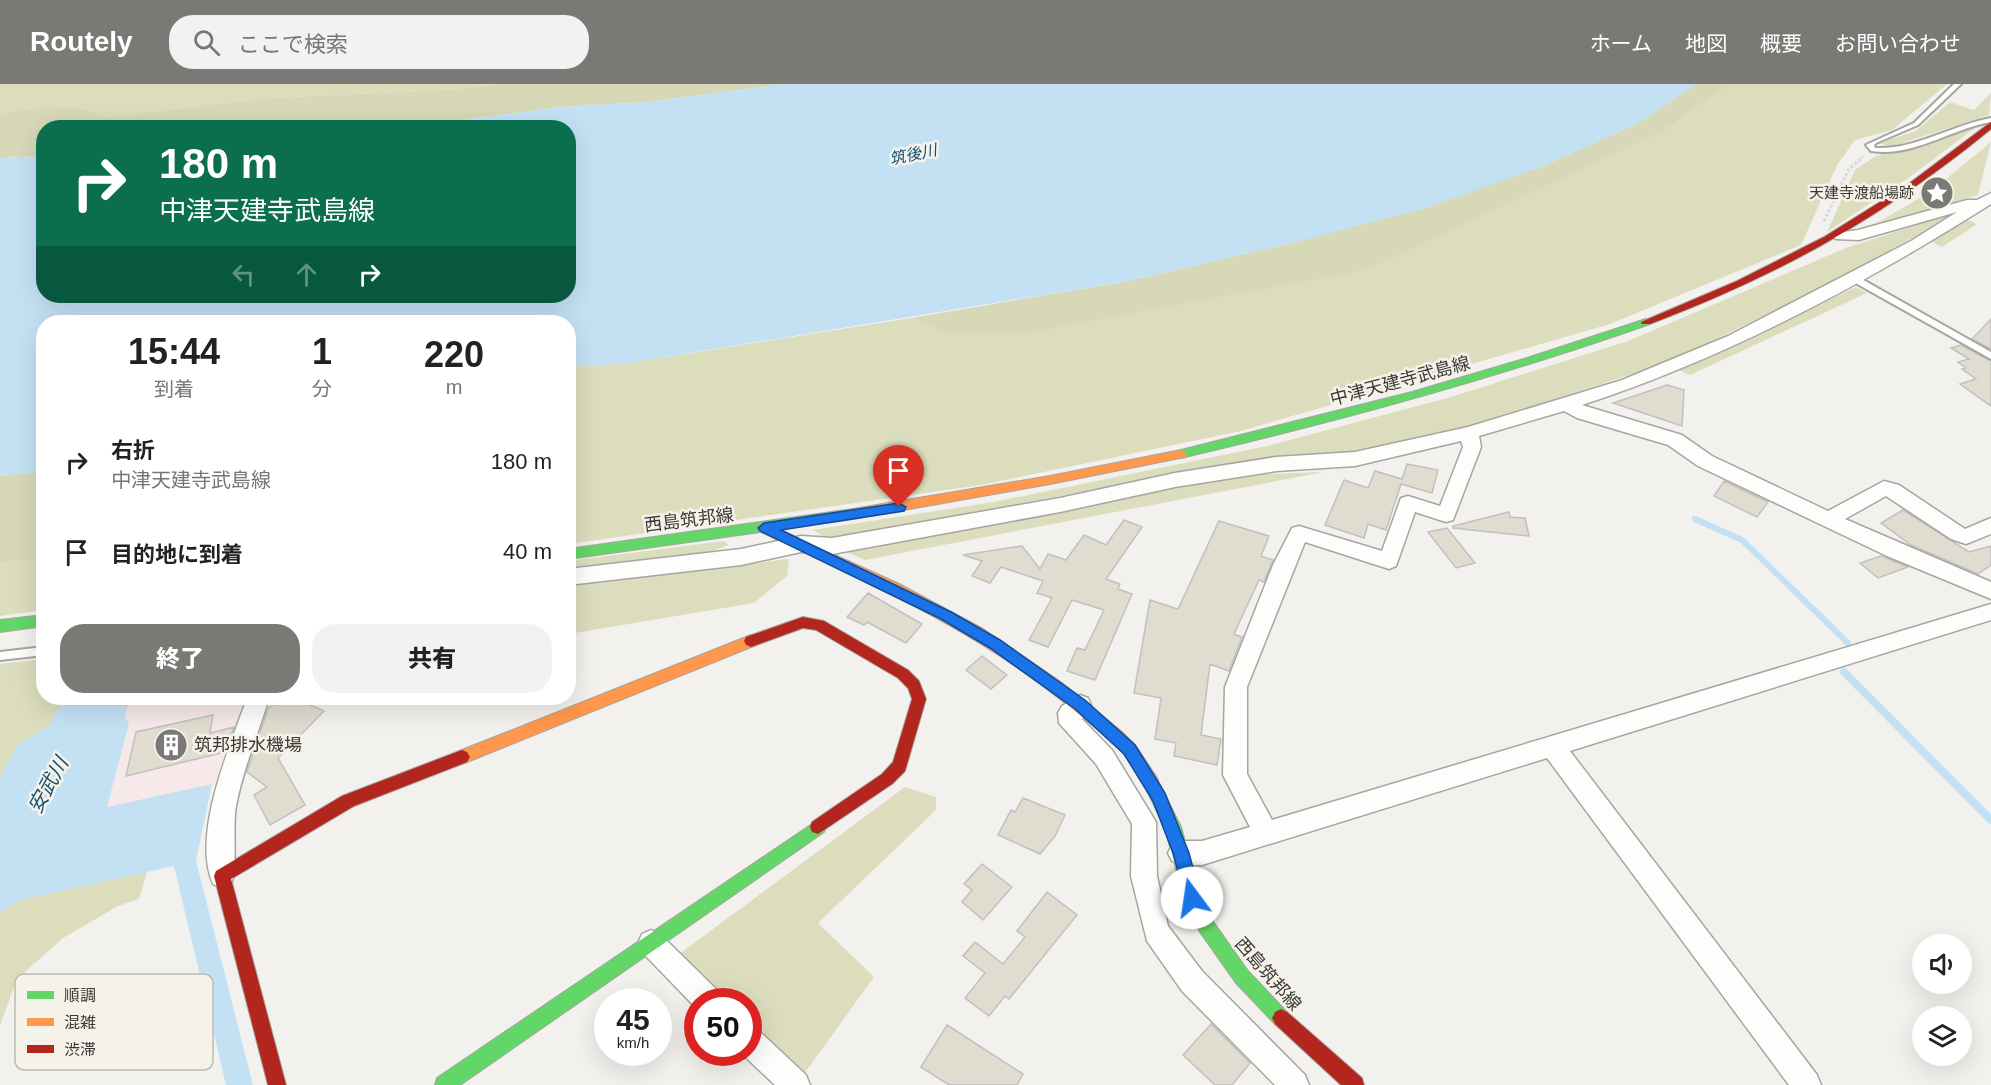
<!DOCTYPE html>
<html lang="ja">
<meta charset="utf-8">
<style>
:root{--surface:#fff;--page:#f2f2f2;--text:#222;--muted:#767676;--accent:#7a7975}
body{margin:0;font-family:Arial,"Noto Sans JP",sans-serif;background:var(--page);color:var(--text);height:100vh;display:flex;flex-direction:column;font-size:22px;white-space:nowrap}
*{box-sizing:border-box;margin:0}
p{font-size:20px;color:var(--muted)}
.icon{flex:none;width:33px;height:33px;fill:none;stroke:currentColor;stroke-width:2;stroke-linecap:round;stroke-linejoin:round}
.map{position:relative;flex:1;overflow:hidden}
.details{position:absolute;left:36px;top:231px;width:540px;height:390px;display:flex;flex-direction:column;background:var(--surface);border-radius:24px;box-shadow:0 6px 24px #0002}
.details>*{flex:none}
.hud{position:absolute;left:36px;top:36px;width:540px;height:183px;border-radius:24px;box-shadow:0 6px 24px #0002;background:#0b6e4f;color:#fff;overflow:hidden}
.controls{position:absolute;left:1912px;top:850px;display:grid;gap:12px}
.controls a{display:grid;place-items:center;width:60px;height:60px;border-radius:50%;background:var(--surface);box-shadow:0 6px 24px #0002;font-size:30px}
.speed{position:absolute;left:594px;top:904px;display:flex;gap:12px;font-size:30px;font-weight:700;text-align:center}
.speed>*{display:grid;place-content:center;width:78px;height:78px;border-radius:50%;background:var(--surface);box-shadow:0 6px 24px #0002;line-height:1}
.speed small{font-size:15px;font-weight:400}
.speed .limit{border:9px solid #d22;background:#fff;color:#111}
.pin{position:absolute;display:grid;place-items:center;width:51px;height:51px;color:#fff;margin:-62px -26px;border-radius:50% 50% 50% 0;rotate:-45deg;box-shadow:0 0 6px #0007}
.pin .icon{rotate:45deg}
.me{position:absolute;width:66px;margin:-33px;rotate:346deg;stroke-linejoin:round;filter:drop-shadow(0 0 4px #0008)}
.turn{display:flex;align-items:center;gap:21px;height:126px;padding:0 24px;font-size:27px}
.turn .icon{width:78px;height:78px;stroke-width:2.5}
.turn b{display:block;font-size:42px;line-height:51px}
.lanes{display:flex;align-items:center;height:57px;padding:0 24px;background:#0003;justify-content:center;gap:30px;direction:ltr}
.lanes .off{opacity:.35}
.eta{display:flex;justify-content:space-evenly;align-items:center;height:102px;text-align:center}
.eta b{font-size:36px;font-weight:800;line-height:42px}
.button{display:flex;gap:12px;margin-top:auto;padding:12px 24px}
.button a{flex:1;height:69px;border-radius:24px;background:var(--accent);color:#fff;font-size:24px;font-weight:800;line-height:69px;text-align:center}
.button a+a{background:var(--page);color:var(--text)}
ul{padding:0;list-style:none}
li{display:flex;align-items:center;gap:18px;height:90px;padding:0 24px}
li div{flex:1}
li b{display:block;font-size:22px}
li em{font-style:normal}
header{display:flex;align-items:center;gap:36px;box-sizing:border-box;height:84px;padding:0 30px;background:var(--accent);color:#fff}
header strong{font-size:28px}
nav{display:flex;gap:33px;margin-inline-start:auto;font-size:21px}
.search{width:420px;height:54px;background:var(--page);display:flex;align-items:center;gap:15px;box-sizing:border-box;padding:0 21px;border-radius:24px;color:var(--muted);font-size:22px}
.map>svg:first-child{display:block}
.industrial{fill:#f7e8e9}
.green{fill:#dbddbd}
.forest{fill:#d6d8b8}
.water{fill:#c4e1f4}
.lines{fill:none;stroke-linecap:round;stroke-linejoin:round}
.stream-far1{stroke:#c4e1f4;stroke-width:6}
.stream{stroke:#c4e1f4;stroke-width:8}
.building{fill:#e0dcd0;stroke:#c0c0bd;stroke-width:1.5}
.lane-casing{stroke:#a6a5a2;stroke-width:4}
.street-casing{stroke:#a6a5a2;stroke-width:3}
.fast-casing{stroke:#a6a5a2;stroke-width:2}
.slow-casing{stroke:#a6a5a2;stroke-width:2}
.jam-casing{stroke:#a6a5a2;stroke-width:2}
.path{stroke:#dad9d8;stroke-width:3;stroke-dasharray:3 2;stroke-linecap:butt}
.lane{fill:#fdfdfc;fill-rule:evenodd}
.street{fill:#fdfdfc;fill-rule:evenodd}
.fast{fill:#63d668;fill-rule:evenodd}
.slow{fill:#ff974d;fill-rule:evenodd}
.jam{fill:#b3261e;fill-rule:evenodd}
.route{fill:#1a73e8;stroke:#114b97;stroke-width:1.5}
.labels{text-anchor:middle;stroke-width:5;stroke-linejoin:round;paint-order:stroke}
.far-poi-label{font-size:15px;fill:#3a3935;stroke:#f5f2ea;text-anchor:end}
.far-water-label{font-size:16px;font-style:italic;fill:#145174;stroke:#f5f2ea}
.street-label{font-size:18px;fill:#3a3935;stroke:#f5f2ea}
.poi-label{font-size:18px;fill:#3a3935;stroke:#f5f2ea;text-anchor:start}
.water-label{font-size:20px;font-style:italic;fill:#145174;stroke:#f5f2ea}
.key{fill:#f5f2ea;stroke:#bdbab4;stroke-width:1.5}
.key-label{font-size:16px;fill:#3a3935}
</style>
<header>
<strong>Routely</strong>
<div class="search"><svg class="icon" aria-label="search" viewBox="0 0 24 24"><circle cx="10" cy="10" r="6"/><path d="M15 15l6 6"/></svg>ここで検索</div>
<nav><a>ホーム</a><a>地図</a><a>概要</a><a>お問い合わせ</a></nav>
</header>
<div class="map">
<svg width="1991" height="1001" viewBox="0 0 1991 1001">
<rect width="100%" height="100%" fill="#f2f1ed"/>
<!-- industrial -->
<path class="industrial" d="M130,614H243L241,642L218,699L107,723L129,640L125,632Z"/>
<!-- green -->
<path class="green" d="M0,0H501L445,6L268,14L107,33C72,16 38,24 0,29Z
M1730,0H1947L1892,46L1855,56L1837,81L1801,161L1610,240L1241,347L981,401L569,460L568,283L629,279L911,234L945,249L1370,185L1662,48Z
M1991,9L1989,31L1890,63L1879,59L1916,47L1950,18L1974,26Z
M1976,43L1914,90L1827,148L1855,86L1876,72Z
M1991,58L1978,111L1870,143L1925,111L1941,113L1953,106L1945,96Z
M1959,127L1844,193L1666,279L1464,344L1352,371L1234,379L830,456L813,446L994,418L1267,362L1451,313L1628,257L1846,164Z
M1966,135L1977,140L1942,163L1932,158Z
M1856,203L1867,209L1690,291L1679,286Z
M1324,388L865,476L842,466L1240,391Z
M724,457L729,461L693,473L569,489L568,477Z
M43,474V526L0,532V479Z
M789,475L787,492L754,519L569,550V502Z
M43,575L44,614H66L48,643L17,661L0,694V580Z
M905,703L936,713V726L818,839L874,893L804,990L749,937L748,918H728L678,871Z
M147,788L139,815L118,822L63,854L17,895L0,941V828L19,816Z"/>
<!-- forest -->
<path class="forest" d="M501,0H784L649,18L562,23L413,42L44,44L43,72L0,74V29C38,24 72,16 107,33L268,14L445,6Z
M1696,0H1730L1662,48L1370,185L1026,249H945L911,234L1128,197L1296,158L1541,83L1640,38Z
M43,388V474L0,479V392Z"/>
<!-- water -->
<path class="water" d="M784,0H1696L1640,38L1541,83L1426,124L1296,158L1128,197L629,279L569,283L568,238H44L43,388L0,392V74L43,72L44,212H568V44L304,43L321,41L413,42L562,23L649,18Z
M66,614H130L125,632L129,640L107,723L212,700L196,777L253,1001H226L174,782L20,816L0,828V694L17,661L48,643Z"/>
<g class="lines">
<!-- stream-far1 -->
<path class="stream-far1" d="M1695,435L1742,456L1848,559"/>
<!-- stream -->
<path class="stream" d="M1844,588L1991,736"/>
</g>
<!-- building -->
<path class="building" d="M1991,235V265L1972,255Z
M1961,261L1991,277V322L1960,300L1976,295L1962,285L1966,284L1958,278L1969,275L1951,264Z
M1667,301L1684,306L1682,342L1613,319Z
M1407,380L1438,386L1432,409L1401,400L1386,446L1368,440L1364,454L1325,441L1344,396L1368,404L1375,387L1402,395Z
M1724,397L1768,418L1757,433L1714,412Z
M1903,426L1969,468L1991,462V481L1978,490L1911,461L1881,439Z
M1509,428L1510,433L1525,434L1529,452L1453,444V442Z
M1124,436L1142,443L1106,495L1120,500L1118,505L1132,510L1095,596L1067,587L1077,564L1085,566L1104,526L1072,516L1048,563L1029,556L1052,514L1037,509L1043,497L1001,483L990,499L972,492L982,477L963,471L1022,462L1040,485L1048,470L1066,476L1084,451L1106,461Z
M1219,437L1269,452L1261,472L1273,476L1264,498L1259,496L1234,550L1242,553L1229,587L1210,580L1201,651L1221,655L1217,681L1174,672L1176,659L1155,655L1161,614L1134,609L1150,516L1178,525Z
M1447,444L1475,479L1456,484L1428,448Z
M1881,472L1886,474L1908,483L1878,494L1860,479Z
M868,509L922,540L906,559L867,538L864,541L847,533Z
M982,572L1007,591L991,605L966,586Z
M280,614H295L324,627L278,674L305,721L270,741L254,711L267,703L247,688L268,625Z
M213,631L210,649L234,643L225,668L126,692L136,648Z
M1023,714L1065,731L1055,752L1040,770L998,751L1011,726L1015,728Z
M982,780L1012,803L983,836L962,818L972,806L964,800Z
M1047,808L1077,831L1009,915L1005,912L989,932L965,914L985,889L963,872L975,858L1003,880L1025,853L1017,847Z
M1211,940L1250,979L1232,1001H1215L1183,971Z
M947,941L1023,990L1017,1001H949L921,983Z"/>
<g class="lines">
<!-- lane casing -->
<g class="lane-casing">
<path id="lane" d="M1954,0H1961L1918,41L1876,59L1874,61L1875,64C1915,66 1952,41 1991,34V38C1951,45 1912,74 1871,67L1866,61L1868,60L1914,39Z
M1852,193H1858L1991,268V275L1852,197Z
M44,563V571L0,576V568Z"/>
</g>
<!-- street casing -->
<g class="street-casing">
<path id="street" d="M1991,109V120C1863,201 1726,274 1582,321L1682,351L1712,372L1828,427L1884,397L1899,401L1965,445L1991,434V450L1966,460L1951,455L1886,412L1845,435L1991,498V515L1887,472L1698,382L1668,361L1577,334L1564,327L1479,352L1481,363L1453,436L1446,438L1415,428L1396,482L1389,485L1305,458L1247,603V690L1272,736L1991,520V536L1570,667L1817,991L1821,1001H1789L1547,674L1202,781H1181L1172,777L1168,769L1172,761L1181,757H1202L1250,743L1223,691L1225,603L1273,481L1292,444L1299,442L1382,467L1401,414L1408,412L1440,422L1463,363L1461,357L1355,382L1276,387L1175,403L1060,428L832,470L801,468L741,481L568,501V485L741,465L801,452L832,454L1060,414L1175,389L1276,373L1355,368L1468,343L1622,296L1728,252L1911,157L1957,128L1859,156L1836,155L1833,152L1836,149L1858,146L1967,116H1977Z
M1080,611L1088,614L1091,621L1082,635L1112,666L1156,738L1157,792L1168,842L1202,887L1305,991L1309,1001H1275L1182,907L1147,857L1131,792L1132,740L1096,680L1059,639L1058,629L1062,622Z
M247,614H269C258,650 243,685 236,722C232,743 238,786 231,800L222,804L213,800C191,750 230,663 247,614Z
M651,846L660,850L719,908L723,918H698V926L642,868L638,859L642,850Z
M748,942L758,946L806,991L810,1001H775L741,969H748Z"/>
</g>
<!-- fast casing -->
<g class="fast-casing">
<path id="fast" d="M1646,235L1650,236V240C1496,294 1340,337 1181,374L1175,370L1181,366L1412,308L1527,274Z
M853,425L859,430L853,435L568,475V465Z
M44,531V542L0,548V536Z
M1150,689L1155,691L1181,743L1199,809L1212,836L1248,887L1287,928L1290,934L1287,940L1281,943L1275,940L1236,899L1200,848L1183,810L1165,744L1142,696L1145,691Z
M818,736L824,738L826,743L824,748L460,1001H435L437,994Z"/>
</g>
<!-- slow casing -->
<g class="slow-casing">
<path id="slow" d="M1181,366L1187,370L1185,373L1050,400L853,435L847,430L853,425L1050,392Z
M764,439L899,500L983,545L1062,599L1122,648L1135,661L1155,691L1158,696L1155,701L1150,703L1145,701C1138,691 1132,680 1124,670C1111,654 1092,641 1076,628C982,548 870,499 759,447L758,444L759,441Z
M751,551L756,553L758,557L756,561L467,678L462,680L457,678L454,673L457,668Z"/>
</g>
<!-- jam casing -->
<g class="jam-casing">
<path id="jam" d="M1991,38V45C1882,134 1781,190 1650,240H1642L1641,238L1737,197L1824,153L1907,101Z
M803,533L824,537L908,586L919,597L926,615L905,687L892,700L818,750L812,748L810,743L812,738L882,690L893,678L912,615L908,604L898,594L816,546L803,544L751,563L746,561L744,557L746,553Z
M462,666L467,668L470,673L467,678L354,722L231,795L286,1001H268L214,792L216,787L342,712Z
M1281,925L1287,928L1362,994L1364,1001H1341L1275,940L1272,934L1275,928Z"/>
</g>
<!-- path -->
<path class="path" d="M1824,137L1849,85L1863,73"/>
<!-- lane -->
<use href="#lane" class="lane"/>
<!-- street -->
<use href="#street" class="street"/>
<!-- fast -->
<use href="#fast" class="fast"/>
<!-- slow -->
<use href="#slow" class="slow"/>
<!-- jam -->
<use href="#jam" class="jam"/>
</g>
<!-- route -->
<path class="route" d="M899,419L906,423L904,427L781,446L951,528L1000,556L1085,616L1135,661L1165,709L1189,769L1201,814L1198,820L1192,823L1187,820L1173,769L1153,717L1124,670L1075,625L990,564L941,535L760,447L758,444L764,439Z"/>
<!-- icons -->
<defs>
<g id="sight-disc" transform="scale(1.725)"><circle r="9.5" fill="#7a7975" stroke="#f5f2ea"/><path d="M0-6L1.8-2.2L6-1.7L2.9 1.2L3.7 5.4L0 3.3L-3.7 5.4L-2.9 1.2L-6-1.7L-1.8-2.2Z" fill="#fff"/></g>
<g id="building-disc" transform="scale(1.725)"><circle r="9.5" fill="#7a7975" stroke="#f5f2ea"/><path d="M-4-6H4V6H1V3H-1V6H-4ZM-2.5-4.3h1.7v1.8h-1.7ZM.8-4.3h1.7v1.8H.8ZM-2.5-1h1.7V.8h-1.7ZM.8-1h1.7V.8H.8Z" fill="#fff"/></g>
</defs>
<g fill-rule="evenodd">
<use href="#sight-disc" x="1937" y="109"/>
<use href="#building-disc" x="171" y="661"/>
</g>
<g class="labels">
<!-- far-poi labels -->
<g class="far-poi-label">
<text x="1914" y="114">天建寺渡船場跡</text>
</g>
<!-- far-water labels -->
<g class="far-water-label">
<text transform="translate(913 70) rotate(-12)" y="6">筑後川</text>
</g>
<!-- street labels -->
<g class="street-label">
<text transform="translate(1400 297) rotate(-15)" y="6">中津天建寺武島線</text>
<text transform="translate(689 436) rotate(-7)" y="6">西島筑邦線</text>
<text transform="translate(1268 890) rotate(49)" y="6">西島筑邦線</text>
</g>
<!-- poi labels -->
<g class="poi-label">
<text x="194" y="667">筑邦排水機場</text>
</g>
<!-- water labels -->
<g class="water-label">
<text transform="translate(48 701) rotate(-61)" y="7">安武川</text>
</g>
</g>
<!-- legend -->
<rect x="15" y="890" width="198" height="96" rx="9" class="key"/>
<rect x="27" y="907" width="27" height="8" fill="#63d668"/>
<rect x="27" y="934" width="27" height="8" fill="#ff974d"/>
<rect x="27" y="961" width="27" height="8" fill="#b3261e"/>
<g class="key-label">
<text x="64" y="917">順調</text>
<text x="64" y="944">混雑</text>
<text x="64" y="971">渋滞</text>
</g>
</svg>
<div class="controls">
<a><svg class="icon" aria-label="sound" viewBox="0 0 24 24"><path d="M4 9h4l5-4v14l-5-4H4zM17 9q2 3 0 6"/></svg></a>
<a><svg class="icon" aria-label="layers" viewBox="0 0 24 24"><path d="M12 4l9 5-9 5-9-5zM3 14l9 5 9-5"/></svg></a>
</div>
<div class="speed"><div>45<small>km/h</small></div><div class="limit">50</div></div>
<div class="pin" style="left:899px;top:423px;background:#d93025"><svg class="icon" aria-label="arrive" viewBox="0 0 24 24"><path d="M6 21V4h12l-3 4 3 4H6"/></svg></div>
<svg class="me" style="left:1192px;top:814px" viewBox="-20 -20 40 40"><circle r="19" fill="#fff"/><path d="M0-13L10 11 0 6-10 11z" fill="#1a73e8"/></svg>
<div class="hud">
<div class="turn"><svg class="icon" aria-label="right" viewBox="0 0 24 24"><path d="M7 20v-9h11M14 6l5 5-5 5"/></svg><div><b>180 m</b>中津天建寺武島線</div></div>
<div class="lanes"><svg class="icon off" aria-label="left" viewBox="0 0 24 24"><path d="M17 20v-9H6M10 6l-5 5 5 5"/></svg><svg class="icon off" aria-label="ahead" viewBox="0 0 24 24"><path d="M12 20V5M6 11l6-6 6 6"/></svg><svg class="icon" aria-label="right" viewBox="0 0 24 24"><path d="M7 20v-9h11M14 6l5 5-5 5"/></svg></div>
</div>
<section class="details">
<div class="eta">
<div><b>15:44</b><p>到着</p></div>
<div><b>1</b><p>分</p></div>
<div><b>220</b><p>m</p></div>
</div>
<ul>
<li><svg class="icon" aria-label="right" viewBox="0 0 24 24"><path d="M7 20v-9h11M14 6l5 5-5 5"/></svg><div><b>右折</b><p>中津天建寺武島線</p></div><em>180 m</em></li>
<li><svg class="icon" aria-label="arrive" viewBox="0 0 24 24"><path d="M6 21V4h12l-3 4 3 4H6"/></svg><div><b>目的地に到着</b></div><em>40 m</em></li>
</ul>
<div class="button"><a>終了</a><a>共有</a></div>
</section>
</div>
